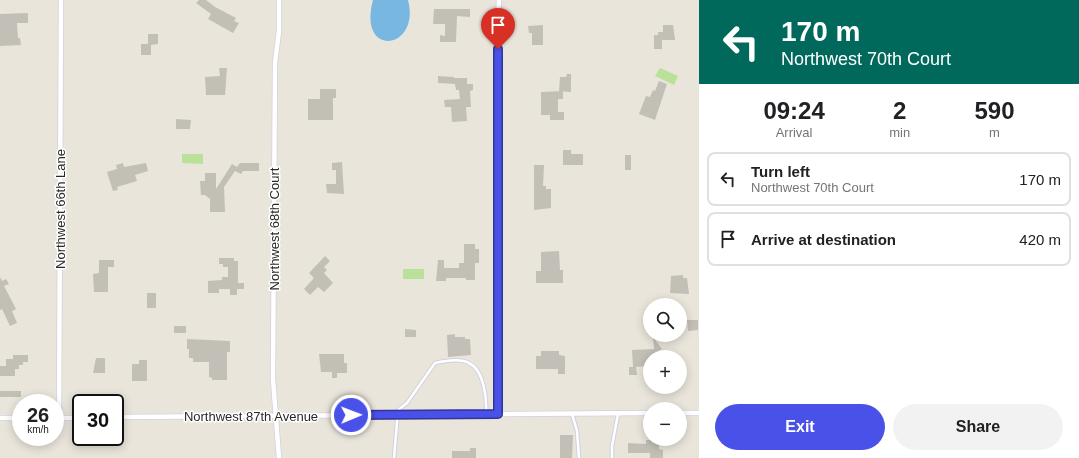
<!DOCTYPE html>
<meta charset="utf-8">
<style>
:root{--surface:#fff;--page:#f2f2f2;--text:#202124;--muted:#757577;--line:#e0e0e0;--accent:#4a51e8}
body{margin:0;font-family:Helvetica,sans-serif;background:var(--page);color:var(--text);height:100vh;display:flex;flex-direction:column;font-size:15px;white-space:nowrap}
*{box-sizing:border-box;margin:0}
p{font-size:13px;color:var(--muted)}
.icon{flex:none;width:22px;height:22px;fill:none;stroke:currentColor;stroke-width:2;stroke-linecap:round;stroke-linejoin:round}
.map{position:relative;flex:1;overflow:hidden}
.drawer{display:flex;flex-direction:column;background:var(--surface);width:380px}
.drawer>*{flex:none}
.guide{background:#00695c;color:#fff;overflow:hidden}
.fabs{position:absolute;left:643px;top:298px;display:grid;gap:8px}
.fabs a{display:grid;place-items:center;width:44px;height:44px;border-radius:50%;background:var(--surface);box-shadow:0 2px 10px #0003;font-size:20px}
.speed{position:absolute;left:12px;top:394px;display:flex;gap:8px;font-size:20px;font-weight:700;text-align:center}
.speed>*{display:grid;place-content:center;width:52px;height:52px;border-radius:50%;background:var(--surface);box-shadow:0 2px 10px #0003;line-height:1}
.speed small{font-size:10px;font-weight:400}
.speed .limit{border:2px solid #111;border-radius:6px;background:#fff;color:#111}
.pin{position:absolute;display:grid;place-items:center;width:34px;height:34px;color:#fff;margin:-41px -17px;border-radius:50% 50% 50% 0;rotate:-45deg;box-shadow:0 0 4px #0007}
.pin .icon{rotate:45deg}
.me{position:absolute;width:44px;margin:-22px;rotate:89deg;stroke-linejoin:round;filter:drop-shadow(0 0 3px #0008)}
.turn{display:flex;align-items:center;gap:14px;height:84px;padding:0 16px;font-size:18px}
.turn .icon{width:52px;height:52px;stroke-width:2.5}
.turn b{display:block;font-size:28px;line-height:34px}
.eta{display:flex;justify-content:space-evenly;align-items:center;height:68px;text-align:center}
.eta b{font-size:24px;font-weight:700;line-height:28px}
.action{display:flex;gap:8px;margin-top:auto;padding:8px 16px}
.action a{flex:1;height:46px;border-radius:24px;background:var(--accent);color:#fff;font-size:16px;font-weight:700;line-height:46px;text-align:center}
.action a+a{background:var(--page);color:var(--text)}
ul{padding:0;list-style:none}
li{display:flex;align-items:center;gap:12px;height:54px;margin:0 8px 6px;padding:0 8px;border:2px solid var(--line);border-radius:8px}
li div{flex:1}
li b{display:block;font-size:15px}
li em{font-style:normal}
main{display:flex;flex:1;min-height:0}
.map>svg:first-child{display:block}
.pitch{fill:#b9e199}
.water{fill:#77b7e2}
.building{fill:#c2bfb7}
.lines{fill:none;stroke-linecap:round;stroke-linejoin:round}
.service-casing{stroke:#d1d1e0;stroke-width:4.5}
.minor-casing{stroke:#d1d1e0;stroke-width:6}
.service{stroke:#fff;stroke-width:2.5}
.minor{stroke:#fff;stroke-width:4.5}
.route-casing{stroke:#303597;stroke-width:10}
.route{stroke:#4a51e8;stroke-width:7}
.labels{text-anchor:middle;stroke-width:3;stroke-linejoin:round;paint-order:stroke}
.street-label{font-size:13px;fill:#282828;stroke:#fff}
</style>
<main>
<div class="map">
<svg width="699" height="458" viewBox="0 0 699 458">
<rect width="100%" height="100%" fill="#e9e5db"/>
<!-- pitch -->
<path class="pitch" d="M660,68L678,76L674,85L655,76Z
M182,154H203V164L182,163Z
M403,269H424V279H403Z"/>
<!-- water -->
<path class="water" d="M373,0H408C421,50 357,59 373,0Z"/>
<!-- building -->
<path class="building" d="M199,0H206L215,7L236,18L234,21L239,23L233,33L208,19L211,14L196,3Z
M434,9H470V17L457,16L456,42H440V35L445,36V24H433Z
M28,13V23H17L18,38H20L21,45L0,46V14Z
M543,25V45H532V33H529L528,26Z
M663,25H673L675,40H662V49H654V35H658V32H663Z
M148,34H158V44L151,45V55H141V44H148Z
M219,68H227L225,95H206L205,77L220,76Z
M567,74H571V92L559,91L560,77H566Z
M438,76L454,77V78H467V84H473V90L470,91L471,107H466L467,121L452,122L451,107H445L444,100L460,99L459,90H456L455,84L438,83Z
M659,81L667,84L655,120L639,114L646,96L650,97L653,90L655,91Z
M320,89H336V98H333V120H308V99H320Z
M563,91V99H558V112H564V120H550V115H541V92Z
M176,119L191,120L190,129H176Z
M563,150H571V154H583V165H563Z
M625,155H631V170H625Z
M342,162L344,194L327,193L326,184H336V170H332V163Z
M123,163L124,167L146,163L148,171L135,175L137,181L117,187L118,190L113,191L107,172L117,169L116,165Z
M240,163H259V171H243L241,174L235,171L224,187L225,212H210V199L205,195H201L200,181H205V173H216V189L232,164L237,167Z
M534,165H544L543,186H546V189H551V208L534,210Z
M464,244H475V249H479V263H475V280H466V278H446V281H436L438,260H444V268H459V263H464Z
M559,251L560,270H563V283H536V271H541V252Z
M325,256L330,261L324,267L327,270L324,273L333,283L324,292L318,287L310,295L304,289L314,278L309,273Z
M219,258H234V261H238V283H244V289H237V295H230V289H219V293H208V281L222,280V277H228V267H223V264H219Z
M99,260H114V267H108V292H94L93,274L99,273Z
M683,275V278H687L689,294L670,293L671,276Z
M0,277L2,281L6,279L9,284L4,286L16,309L12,311L17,323L10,326L2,309L0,310Z
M147,293H156V308H147Z
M687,320H698V330L688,331Z
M174,326H186V333H174Z
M405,329L416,330V337H405Z
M455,334V337H465V339H470L471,355L448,357L447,335Z
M653,337L662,349L658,351V357H650V363H645V366L636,367L637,375H629V367H633L632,350L654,349Z
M187,339L230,341V352H227V380H212V378L209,377V362H193V358H189V349H187Z
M541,351H559V355L565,356V374H558V369H536V356H541Z
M319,354H344V363H347V373H337V378H332V372H321Z
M13,355H28V362H23V365H19V369H15V376H0V366H6V359H13Z
M96,358H105V373H93Z
M139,360H147V381H132V364H139Z
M0,391H21V397H0Z
M560,435H573L572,458H560Z
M646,440H655V443H659V449L663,450V458H650V453H628V443L646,444Z
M470,448H476V458H452V451H470Z"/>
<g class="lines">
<!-- service casing -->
<g class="service-casing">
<path id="service" d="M572,414L577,431L579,458
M394,458L398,410L407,403L435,363C444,361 460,358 469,363C484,370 487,399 486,414
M612,458V446L618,414"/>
</g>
<!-- minor casing -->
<g class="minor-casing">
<path id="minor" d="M680,413H699
M498,414V18L499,0
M115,417L650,413
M0,418H21
M55,418H81
M59,418L61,0
M279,458L273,379L275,63L279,31V0"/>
</g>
<!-- service -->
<use href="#service" class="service"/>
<!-- minor -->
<use href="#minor" class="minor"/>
</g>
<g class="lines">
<!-- route casing -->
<g class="route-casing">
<path id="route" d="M351,415L498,414V49"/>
</g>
<!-- route -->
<use href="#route" class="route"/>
</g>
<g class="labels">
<!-- street labels -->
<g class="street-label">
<text transform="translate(60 209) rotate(-90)" y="5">Northwest 66th Lane</text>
<text transform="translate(274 229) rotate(-90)" y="5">Northwest 68th Court</text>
<text x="251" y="421">Northwest 87th Avenue</text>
</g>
</g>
</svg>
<div class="fabs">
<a><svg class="icon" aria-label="search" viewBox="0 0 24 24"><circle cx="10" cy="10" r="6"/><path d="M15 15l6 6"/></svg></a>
<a>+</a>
<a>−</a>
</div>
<div class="speed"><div>26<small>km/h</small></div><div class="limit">30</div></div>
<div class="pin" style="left:498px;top:49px;background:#d93025"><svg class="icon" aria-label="arrive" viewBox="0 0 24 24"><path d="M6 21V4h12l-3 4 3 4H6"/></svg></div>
<svg class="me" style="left:351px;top:415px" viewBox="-20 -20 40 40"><circle r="17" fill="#4a51e8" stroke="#fff" stroke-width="3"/><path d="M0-11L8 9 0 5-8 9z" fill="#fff"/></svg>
</div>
<section class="drawer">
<div class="guide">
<div class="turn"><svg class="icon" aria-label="left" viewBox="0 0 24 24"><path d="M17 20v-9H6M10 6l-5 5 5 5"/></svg><div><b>170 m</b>Northwest 70th Court</div></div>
</div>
<div class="eta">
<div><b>09:24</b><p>Arrival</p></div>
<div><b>2</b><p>min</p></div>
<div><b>590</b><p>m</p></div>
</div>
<ul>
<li><svg class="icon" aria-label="left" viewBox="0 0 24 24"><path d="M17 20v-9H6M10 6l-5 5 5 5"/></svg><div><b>Turn left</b><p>Northwest 70th Court</p></div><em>170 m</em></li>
<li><svg class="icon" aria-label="arrive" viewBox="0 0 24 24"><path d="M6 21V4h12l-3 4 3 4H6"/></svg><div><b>Arrive at destination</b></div><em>420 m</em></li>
</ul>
<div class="action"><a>Exit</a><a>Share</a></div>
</section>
</main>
